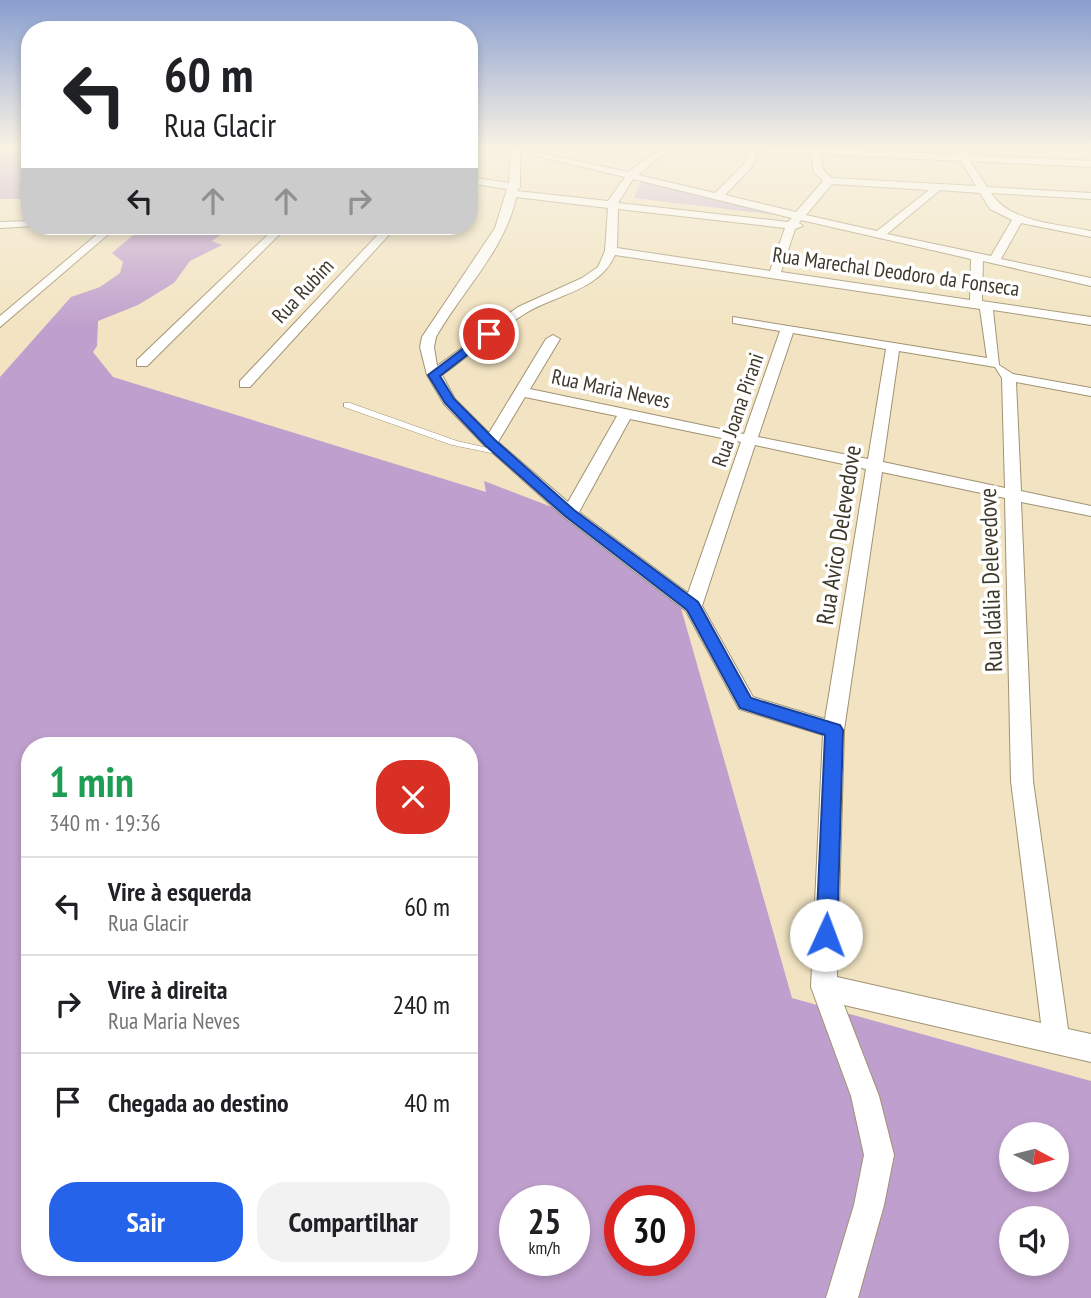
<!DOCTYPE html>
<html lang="pt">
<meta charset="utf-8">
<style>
:root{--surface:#fff;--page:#f2f2f2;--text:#202124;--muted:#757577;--line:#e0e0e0;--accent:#2563eb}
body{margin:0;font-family:"PT Sans Narrow",sans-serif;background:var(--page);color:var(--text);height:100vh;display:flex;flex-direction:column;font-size:26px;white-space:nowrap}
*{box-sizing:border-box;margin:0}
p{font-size:23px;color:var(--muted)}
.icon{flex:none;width:38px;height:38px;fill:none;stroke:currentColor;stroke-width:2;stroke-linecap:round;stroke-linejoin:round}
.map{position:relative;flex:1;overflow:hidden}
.panel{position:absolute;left:21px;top:737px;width:457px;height:539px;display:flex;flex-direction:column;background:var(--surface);border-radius:28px;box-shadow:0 4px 10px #0003}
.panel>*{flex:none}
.guide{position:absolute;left:21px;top:21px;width:457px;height:214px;border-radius:28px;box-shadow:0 4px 10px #0003;background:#fff;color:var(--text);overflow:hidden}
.needle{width:46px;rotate:97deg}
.fabs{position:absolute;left:999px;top:1122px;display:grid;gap:14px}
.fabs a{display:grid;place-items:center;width:70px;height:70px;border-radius:50%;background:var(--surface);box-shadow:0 4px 10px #0003;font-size:35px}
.speed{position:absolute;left:499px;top:1185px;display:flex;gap:14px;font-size:35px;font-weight:700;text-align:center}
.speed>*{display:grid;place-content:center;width:91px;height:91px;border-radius:50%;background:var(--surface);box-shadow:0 4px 10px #0003;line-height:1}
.speed small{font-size:18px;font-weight:400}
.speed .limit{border:10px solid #d22;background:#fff;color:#111}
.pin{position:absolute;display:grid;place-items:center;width:60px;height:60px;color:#fff;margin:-30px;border:4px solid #fff;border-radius:50%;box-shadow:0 2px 7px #0007}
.me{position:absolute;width:77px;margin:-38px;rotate:2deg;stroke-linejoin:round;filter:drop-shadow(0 0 5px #0008)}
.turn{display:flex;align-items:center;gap:24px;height:147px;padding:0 28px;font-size:32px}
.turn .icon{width:91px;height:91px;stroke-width:2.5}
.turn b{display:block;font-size:49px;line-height:60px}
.lanes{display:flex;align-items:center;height:66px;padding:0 28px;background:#0003;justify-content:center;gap:35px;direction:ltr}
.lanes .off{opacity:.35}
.round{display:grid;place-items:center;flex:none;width:74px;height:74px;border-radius:28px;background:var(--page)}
.head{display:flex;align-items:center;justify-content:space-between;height:119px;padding:0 28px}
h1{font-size:42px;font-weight:700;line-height:52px;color:#1e9e55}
.action{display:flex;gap:14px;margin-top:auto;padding:14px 28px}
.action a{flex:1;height:80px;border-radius:28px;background:var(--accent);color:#fff;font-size:28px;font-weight:700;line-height:80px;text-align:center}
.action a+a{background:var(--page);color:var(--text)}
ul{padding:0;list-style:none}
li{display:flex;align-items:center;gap:21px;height:98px;padding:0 28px;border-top:2px solid var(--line)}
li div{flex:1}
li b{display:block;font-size:26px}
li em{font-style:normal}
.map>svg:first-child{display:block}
.green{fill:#cdb8d6}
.forest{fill:#bf9fcd;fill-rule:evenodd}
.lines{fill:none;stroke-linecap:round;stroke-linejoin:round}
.lane-casing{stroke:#a09372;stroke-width:1}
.street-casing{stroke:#a09372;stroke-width:2}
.lane{fill:#fff;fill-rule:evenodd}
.street{fill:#fff;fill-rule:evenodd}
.route{fill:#2563eb;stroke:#184099;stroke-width:2}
.labels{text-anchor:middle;stroke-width:7;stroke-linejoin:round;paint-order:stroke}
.far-street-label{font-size:21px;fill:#3e382a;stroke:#fff}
.street-label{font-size:24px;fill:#3e382a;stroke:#fff}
</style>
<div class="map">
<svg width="1091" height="1298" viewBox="0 0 1091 1298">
<rect width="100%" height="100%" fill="#f2e4c2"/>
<!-- green -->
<path class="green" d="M642,180L785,216L634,198Z"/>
<!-- forest -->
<path class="forest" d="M0,147H30V199H0Z
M144,226H233L212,241L222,245L190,261L174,283L138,305L98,321L97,346L93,352L113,377L486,492L484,481L591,522L675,587L792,998L1091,1081V1298H0V377L71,297L100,287L120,273L123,262L112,253ZM30,746H469V1267H30ZM1012,1134H1057V1180H1012ZM514,1200H574V1260H514ZM620,1200H679V1260H620ZM1012,1218H1057V1264H1012Z"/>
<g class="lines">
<!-- lane casing -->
<g class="lane-casing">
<path id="lane" d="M344,403H350L457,441L501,451L505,453L501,455L452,445L344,407Z"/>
</g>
<!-- street casing -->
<g class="street-casing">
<path id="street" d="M511,147L628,172L663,147H672L638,175L715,193L744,164L749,151L724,147H818L957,155L953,149L960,147L967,155L1091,161V167L970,161L987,187L1091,193V199L991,193C1010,223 1059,224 1091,231V237L1021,223L1001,259L1091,278V286L983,261L982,301L1091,317V325L993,310L999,365L1013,374L1091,388V396L1016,382L1021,491L1091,506V516L1021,502L1033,781L1068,1029L1091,1034V1062L844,1005L879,1096L894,1155L884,1205L858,1298H826L854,1205L864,1155L851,1096L811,987L823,735L739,709L686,611L564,517L485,446L444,404L427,375L420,347L422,337L495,228L507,189L469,183V177L509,183ZM758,151L811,154L814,172L823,181L796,212L725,195L752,167ZM520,152L625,177L608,201L517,191L520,187ZM820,154L961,161L976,186L832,178L824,171ZM633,179L792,218L788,222L618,203ZM832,184L929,190L877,231L806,215ZM940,190L980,193L990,209L1012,220L991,256L887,234ZM516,197L608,208L605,251L598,267L582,278L518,307L437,366L434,347L436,337C461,292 506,249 516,197ZM618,209L785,228L770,271L617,248ZM801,220L971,259L970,300L781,272L795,229L803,226L799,223ZM615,255L980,309L987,358L733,317V323L780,331L744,434L530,389L560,339L553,335L546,339L489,433L455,399L442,375C470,355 497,331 526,313C557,294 599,291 615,255ZM793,333L886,349L868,459L758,437ZM899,351L995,367L1002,378L1005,488L883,462ZM525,397L617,416L568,502L498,442ZM630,419L741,442L688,593L579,512ZM755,445L866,469L825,719L753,697L702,606ZM882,472L1005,498L1011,781L1041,1023L837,977L844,730Z
M30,221V226H34L0,228V222Z
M107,226H118L0,327V316Z
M277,226H288L147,366H137V360Z
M386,226H397L250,387H240V381Z"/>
</g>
<!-- lane -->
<use href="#lane" class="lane"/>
<!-- street -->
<use href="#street" class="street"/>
</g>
<!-- sky -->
<linearGradient id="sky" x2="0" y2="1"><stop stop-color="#899ecf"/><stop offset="0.45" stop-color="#f9f3e4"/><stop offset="1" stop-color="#f9f3e4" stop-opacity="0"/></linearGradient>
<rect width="1091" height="328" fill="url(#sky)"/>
<!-- route -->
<path class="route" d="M485,332L494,334L440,376L454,399L495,440L574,510L698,602L751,698L840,725L843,730L837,935L834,943L826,946L819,943L816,935L825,735L740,708L687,610L565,516L486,446L445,403L428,375Z"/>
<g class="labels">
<!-- far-street labels -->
<g class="far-street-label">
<text transform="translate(896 272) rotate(8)" y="7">Rua Marechal Deodoro da Fonseca</text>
<text transform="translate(303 291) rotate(-47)" y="7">Rua Rubim</text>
<text transform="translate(611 389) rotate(12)" y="7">Rua Maria Neves</text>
<text transform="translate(738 410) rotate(-71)" y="7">Rua Joana Pirani</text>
</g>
<!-- street labels -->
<g class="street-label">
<text transform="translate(839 535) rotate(-81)" y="8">Rua Avico Delevedove</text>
<text transform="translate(991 580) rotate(-92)" y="8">Rua Idália Delevedove</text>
</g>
</g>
</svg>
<div class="fabs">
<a><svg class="needle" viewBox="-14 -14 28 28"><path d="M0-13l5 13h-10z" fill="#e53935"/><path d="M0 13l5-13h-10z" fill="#757577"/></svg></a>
<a><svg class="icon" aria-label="sound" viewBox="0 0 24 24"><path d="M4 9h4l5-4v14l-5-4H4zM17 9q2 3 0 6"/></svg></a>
</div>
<div class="speed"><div>25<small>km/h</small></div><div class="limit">30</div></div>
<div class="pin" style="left:489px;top:334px;background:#d93025"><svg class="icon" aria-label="arrive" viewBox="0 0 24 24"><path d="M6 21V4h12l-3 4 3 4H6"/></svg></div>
<svg class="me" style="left:826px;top:935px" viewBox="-20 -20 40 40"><circle r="19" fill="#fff"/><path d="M0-13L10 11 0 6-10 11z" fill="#2563eb"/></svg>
<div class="guide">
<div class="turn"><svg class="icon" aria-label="left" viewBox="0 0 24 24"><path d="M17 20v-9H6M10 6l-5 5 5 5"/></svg><div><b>60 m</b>Rua Glacir</div></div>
<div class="lanes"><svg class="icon" aria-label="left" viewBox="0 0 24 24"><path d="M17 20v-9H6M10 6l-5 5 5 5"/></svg><svg class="icon off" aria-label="ahead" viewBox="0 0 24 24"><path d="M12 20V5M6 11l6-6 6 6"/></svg><svg class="icon off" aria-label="ahead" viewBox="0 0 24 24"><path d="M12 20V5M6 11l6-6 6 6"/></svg><svg class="icon off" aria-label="right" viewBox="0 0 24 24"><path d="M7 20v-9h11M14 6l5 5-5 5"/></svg></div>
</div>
<section class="panel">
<div class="head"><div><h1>1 min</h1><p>340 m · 19:36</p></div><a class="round" style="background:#d93025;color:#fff"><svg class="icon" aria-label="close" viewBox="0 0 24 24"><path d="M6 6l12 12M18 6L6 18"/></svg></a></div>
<ul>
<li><svg class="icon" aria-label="left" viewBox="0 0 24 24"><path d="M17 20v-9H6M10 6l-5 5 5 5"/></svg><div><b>Vire à esquerda</b><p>Rua Glacir</p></div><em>60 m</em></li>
<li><svg class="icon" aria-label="right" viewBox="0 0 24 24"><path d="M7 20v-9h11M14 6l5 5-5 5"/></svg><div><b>Vire à direita</b><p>Rua Maria Neves</p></div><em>240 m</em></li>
<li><svg class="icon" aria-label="arrive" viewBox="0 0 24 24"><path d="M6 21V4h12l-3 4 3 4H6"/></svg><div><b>Chegada ao destino</b></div><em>40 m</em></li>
</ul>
<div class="action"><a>Sair</a><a>Compartilhar</a></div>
</section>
</div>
